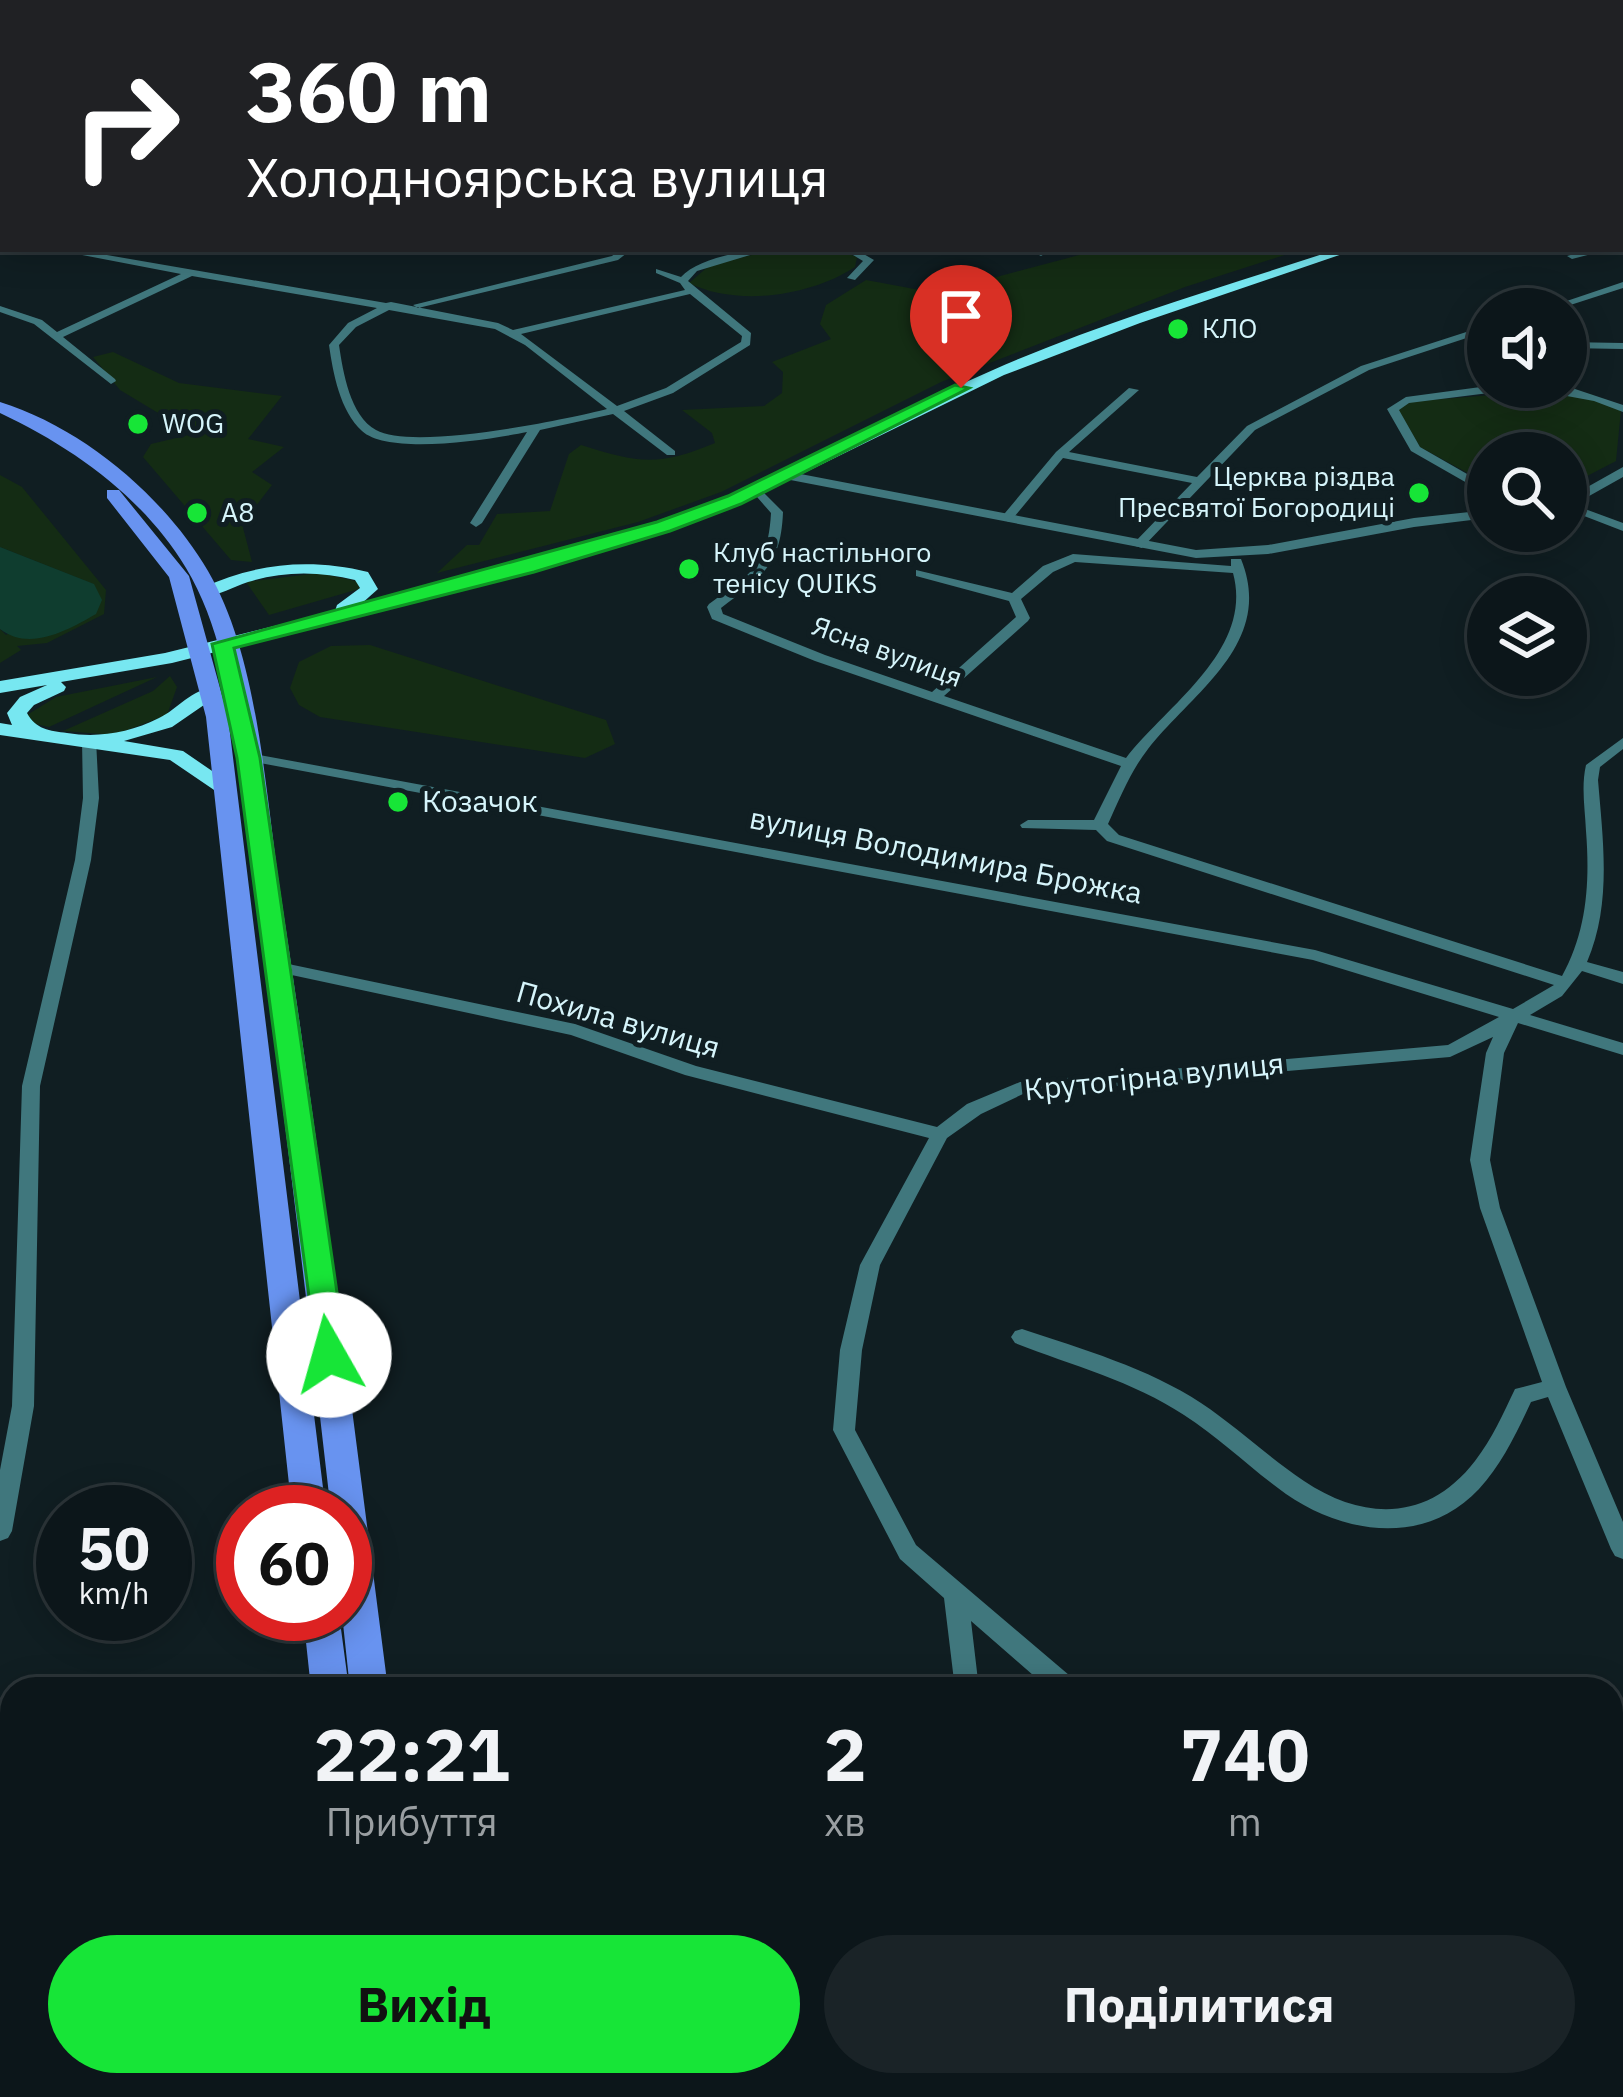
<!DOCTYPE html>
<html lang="uk">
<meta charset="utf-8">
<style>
:root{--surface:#0c161a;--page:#1a2327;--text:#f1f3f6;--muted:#9a9fa2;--line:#2c3539;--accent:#17e537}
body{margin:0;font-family:"IBM Plex Sans",sans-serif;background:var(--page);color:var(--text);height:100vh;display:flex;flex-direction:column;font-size:45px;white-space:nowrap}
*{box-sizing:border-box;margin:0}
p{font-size:39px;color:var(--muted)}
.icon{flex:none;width:66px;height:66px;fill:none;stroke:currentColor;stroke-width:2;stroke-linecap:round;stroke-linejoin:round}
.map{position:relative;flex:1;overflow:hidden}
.details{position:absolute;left:0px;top:1677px;width:1623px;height:420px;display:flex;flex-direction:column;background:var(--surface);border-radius:36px 36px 0 0;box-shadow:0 6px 30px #0003,0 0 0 3px var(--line)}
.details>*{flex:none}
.hud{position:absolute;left:0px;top:0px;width:1623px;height:252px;box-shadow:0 6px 30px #0003,0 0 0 3px var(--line);background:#202124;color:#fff;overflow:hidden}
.buttons{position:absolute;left:1467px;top:288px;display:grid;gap:24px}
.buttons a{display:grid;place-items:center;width:120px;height:120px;border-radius:50%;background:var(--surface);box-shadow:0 6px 30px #0003,0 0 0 3px var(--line);font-size:60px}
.speed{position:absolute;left:36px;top:1485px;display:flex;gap:24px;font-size:60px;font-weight:700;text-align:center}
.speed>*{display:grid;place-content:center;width:156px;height:156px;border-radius:50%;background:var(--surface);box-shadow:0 6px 30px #0003,0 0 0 3px var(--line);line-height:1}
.speed small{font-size:30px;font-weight:400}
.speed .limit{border:18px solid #d22;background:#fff;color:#111}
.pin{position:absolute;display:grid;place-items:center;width:102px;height:102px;color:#fff;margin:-123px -51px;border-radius:50% 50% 50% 0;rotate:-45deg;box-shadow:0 0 12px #0007}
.pin .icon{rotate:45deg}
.me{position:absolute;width:132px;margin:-66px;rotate:353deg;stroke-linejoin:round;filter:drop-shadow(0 0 9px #0008)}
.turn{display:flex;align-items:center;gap:42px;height:252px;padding:0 48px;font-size:54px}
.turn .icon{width:156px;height:156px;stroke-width:2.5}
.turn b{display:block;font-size:84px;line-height:102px}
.eta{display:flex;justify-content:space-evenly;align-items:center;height:204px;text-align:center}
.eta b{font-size:72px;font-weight:800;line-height:84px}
.action{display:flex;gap:24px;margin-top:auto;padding:24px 48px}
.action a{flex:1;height:138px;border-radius:72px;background:var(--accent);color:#111;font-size:48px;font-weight:800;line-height:138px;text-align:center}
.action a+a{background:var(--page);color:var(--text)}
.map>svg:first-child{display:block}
.green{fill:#142c14}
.water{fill:#0f3d2f}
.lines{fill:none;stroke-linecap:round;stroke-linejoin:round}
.minor{fill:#40777d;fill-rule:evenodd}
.tertiary{fill:#40777d;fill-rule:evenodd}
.secondary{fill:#77e7f1;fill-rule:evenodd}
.primary{fill:#6893f0;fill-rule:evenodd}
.route{fill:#17e537;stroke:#0f9524;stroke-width:3}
.poi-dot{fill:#17e537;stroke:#101e22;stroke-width:4.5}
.labels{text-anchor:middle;stroke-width:10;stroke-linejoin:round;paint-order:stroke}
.far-poi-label{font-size:27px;fill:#d6f5fb;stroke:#101e22;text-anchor:start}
.far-street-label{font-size:27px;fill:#d6f5fb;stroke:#101e22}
.poi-label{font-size:30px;fill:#d6f5fb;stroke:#101e22;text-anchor:start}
.street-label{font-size:30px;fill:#d6f5fb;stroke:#101e22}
</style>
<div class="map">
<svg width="1623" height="2097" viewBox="0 0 1623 2097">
<rect width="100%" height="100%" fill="#101e22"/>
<!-- green -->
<path class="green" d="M777,249H835L857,257L855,267C811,296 737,307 689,283L710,265Z
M1102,249H1303L1185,287L941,382L721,492L638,522L437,573L467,545H479L497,514L550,511L569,454L581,445C638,463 658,467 715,443L712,433L682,410L764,406L782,393L783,372L772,362L831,339L820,324L826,305L866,280L936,293Z
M113,352L179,383L282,396L248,439L284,447L252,472L272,485L242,524L252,562L231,560L143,457L151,444L193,434L120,390L93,357Z
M1540,391L1591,394L1621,410L1616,461L1566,487V453H1488V484L1420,447L1398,409L1406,402Z
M0,475L22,487L106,590L104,614L47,643L17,646L21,650L0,663V629L6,635L93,584L0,547Z
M319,573L360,582L359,589L269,615L246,582Z
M370,645L606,720L615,744L585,758L320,717L299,705L290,688L299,662L331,646Z
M170,676L177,687L167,715L114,735L63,731L153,691Z
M157,677L49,727L35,724L27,715L56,697Z"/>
<!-- water -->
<path class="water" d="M0,547L94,584L102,600L96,614C68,630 30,652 0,629Z"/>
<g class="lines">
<!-- minor -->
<path class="minor" d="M853,0H860L862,3H855Z
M0,2L6,3L0,6Z
M3,36V40L0,41V37Z
M1620,38H1623V42H1620Z
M0,70H3V75L0,76Z
M0,107H3V112H0Z
M0,182H3V188H0Z
M0,231H3V237H0Z
M1620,244L1623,245V251L1617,249H1620Z
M51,249H72L386,303L391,302L498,323L513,330L685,290L680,283L656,273V269L681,277C697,259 746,249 770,249L697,271L688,281L751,333L750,345L673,393L624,411L675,451V455H667L613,414L540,430L482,523L476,527L470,523L527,432C492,439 389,456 362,431C340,411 333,373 329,345L348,323L377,308L192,276L63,337L115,379L116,381L111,384L34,324L0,312V306L42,320L57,332L181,274ZM690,294L742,336L741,342L666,388L617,406L521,334ZM389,310L495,329L525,345L607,409C564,420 413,451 376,430C350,416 343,372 339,345L356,327Z
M621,249H632L618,260L418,308L413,305L612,256Z
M843,249H855L874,260L855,280L847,278L863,261Z
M1027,249H1040L1046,253L1041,256Z
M1592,249H1611L1572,259L1567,256Z
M1623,282V288L1558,309H1543Z
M1488,325V331L1369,370L1255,430L1142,548L1132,545L1192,483L1063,458L1010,522L1000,519L1056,452L1129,388L1139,390L1069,452L1197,477L1247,426L1361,366Z
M1566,342L1623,343V349L1566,348Z
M1488,386L1572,388L1623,405V412L1594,401L1545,392L1489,393L1409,403L1399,410L1420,447L1488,486V495L1411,451L1387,409L1406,397Z
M757,486L783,512C781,566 761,577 721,608L723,614L825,655L932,692L1016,617L1009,601L916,576V570L1012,593L1043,566L1073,554L1231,566V559H1241C1275,643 1194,691 1148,749C1130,772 1120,798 1108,824L1119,835L1562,976C1587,931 1590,882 1586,831C1585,808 1581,787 1586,765L1623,738V749L1600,767L1598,780C1603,841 1612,904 1587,962L1623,972V984L1582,971L1562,996L1530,1015L1623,1043V1055L1518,1023L1504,1053L1490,1160L1500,1208L1566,1387L1623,1522V1559L1615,1556L1611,1549L1548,1397L1531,1402C1517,1432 1502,1464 1479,1489C1426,1546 1345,1535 1286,1494C1251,1469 1220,1438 1184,1415C1133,1381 1071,1365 1015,1343L1011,1337L1015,1331L1022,1329C1082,1349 1148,1368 1201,1403C1237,1427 1268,1457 1304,1481C1364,1521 1428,1522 1475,1461C1492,1439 1503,1414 1515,1389L1542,1382L1480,1208L1470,1160L1486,1053L1493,1037L1450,1057L1023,1094L981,1114L947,1138L880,1265L862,1350L855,1430L916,1545L1076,1681L1079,1689H1049L971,1621L979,1689H955L944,1598L900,1559L833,1430L840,1350L860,1265L929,1138L685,1075L571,1035L273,971L270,967L273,963L279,962L575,1024L696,1066L937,1127L967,1104L1020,1082L1448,1045L1499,1017L1313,960L244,760L242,757L249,753L1315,950L1513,1009L1554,985L1107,841L1096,830L1022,828L1020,825L1028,820H1094L1121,766L815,661L712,619L707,607L709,604C750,573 768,568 771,513L751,490ZM1075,562L1233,573C1254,650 1167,705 1126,758L944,696L1028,621L1030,618L1021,599L1053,572Z
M1566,502L1623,523V531L1566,509Z
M89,736L96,740L99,798L91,860L40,1086L34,1406L12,1531L8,1538L0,1541V1470L12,1406L22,1086L75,860L83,798L82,740Z
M1623,1733V1771L1620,1777L1611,1780V1742L1614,1737Z
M894,2085H925L931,2097H899Z
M1141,2085H1174L1180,2097H1146Z
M1510,2085H1538L1541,2097H1511Z"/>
<!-- tertiary -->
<path class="tertiary" d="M1623,467V477L1566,509V499Z
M785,471L1196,550L1268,545L1414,518L1488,510V518L1414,527L1268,554L1196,558L780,478V472Z"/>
<!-- secondary -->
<path class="secondary" d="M1620,184H1623V192H1620Z
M1338,249H1357L1140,323L1004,375L763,493L669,531L533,572L172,663L61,682L66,687L64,691L34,705L27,713C35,729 50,731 67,733C98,738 129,733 159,718C178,709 194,686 217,688V696L172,727L124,741L183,751L234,786V794H220L170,760L0,735V723L12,725L7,713L20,697L47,685L0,693V681L165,653L335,611L337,605L360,588L355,580C320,571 282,571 248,582C232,587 218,597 202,596V588C256,563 310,558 368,572L378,589L360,605C460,580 563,557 660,522C775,481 881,419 993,370C1104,321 1223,287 1338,249Z"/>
<!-- primary -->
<path class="primary" d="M0,402C83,428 164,496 208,571C260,660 265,796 281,897C321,1160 354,1425 388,1689H350L342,1614L345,1512H331C307,1300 281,1089 254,878C241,783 237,652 186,568C143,497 74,448 0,413Z
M107,490H119L189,576L228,717L326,1512H292L206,717L169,577L107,498Z
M303,1614H339L349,1689H311Z
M356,2085H400L401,2097H357Z
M400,2085H444L445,2097H401Z"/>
</g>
<!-- route -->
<path class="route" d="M955,385L969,388L741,504L670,531L534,572L234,648L260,758L346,1355L329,1368L318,1364L237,758L212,644L657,522L728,496Z"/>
<!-- markers -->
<g class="poi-dot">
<circle cx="1178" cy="329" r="12"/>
<circle cx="138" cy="424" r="12"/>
<circle cx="1419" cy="493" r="12"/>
<circle cx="197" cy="513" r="12"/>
<circle cx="689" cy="569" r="12"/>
<circle cx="398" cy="802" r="12"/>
</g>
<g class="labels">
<!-- far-poi labels -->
<g class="far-poi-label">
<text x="1202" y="338">КЛО</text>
<text x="162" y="433">WOG</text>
<text x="1395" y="486" text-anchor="end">Церква різдва<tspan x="1395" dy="31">Пресвятої Богородиці</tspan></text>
<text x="221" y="522">А8</text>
<text x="713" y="562">Клуб настільного<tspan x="713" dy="31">тенісу QUIKS</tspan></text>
</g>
<!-- far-street labels -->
<g class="far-street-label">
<text transform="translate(887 652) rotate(20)" y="9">Ясна вулиця</text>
</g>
<!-- poi labels -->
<g class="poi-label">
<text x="422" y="812">Козачок</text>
</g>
<!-- street labels -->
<g class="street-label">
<text transform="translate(946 856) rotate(11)" y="10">вулиця Володимира Брожка</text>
<text transform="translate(618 1020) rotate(16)" y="10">Похила вулиця</text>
<text transform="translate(1154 1077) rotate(-6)" y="10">Крутогірна вулиця</text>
</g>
</g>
</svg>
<div class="buttons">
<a><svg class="icon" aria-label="sound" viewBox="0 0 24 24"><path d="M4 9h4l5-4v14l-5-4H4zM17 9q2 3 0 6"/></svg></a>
<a><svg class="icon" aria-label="search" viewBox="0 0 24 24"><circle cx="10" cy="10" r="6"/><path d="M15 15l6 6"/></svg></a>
<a><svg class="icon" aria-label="layers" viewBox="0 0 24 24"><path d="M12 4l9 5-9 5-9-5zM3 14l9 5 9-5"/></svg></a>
</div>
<div class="speed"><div>50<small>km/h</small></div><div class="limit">60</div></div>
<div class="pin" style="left:961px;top:388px;background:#d93025"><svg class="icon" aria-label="arrive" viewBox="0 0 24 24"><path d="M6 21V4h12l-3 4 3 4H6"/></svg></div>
<svg class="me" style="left:329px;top:1355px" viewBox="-20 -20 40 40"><circle r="19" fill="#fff"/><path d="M0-13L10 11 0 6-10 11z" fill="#17e537"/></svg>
<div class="hud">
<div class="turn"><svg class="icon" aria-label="right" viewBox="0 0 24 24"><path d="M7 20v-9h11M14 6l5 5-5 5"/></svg><div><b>360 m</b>Холодноярська вулиця</div></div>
</div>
<section class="details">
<div class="eta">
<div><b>22:21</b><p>Прибуття</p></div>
<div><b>2</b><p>хв</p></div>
<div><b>740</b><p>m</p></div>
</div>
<div class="action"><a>Вихід</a><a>Поділитися</a></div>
</section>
</div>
